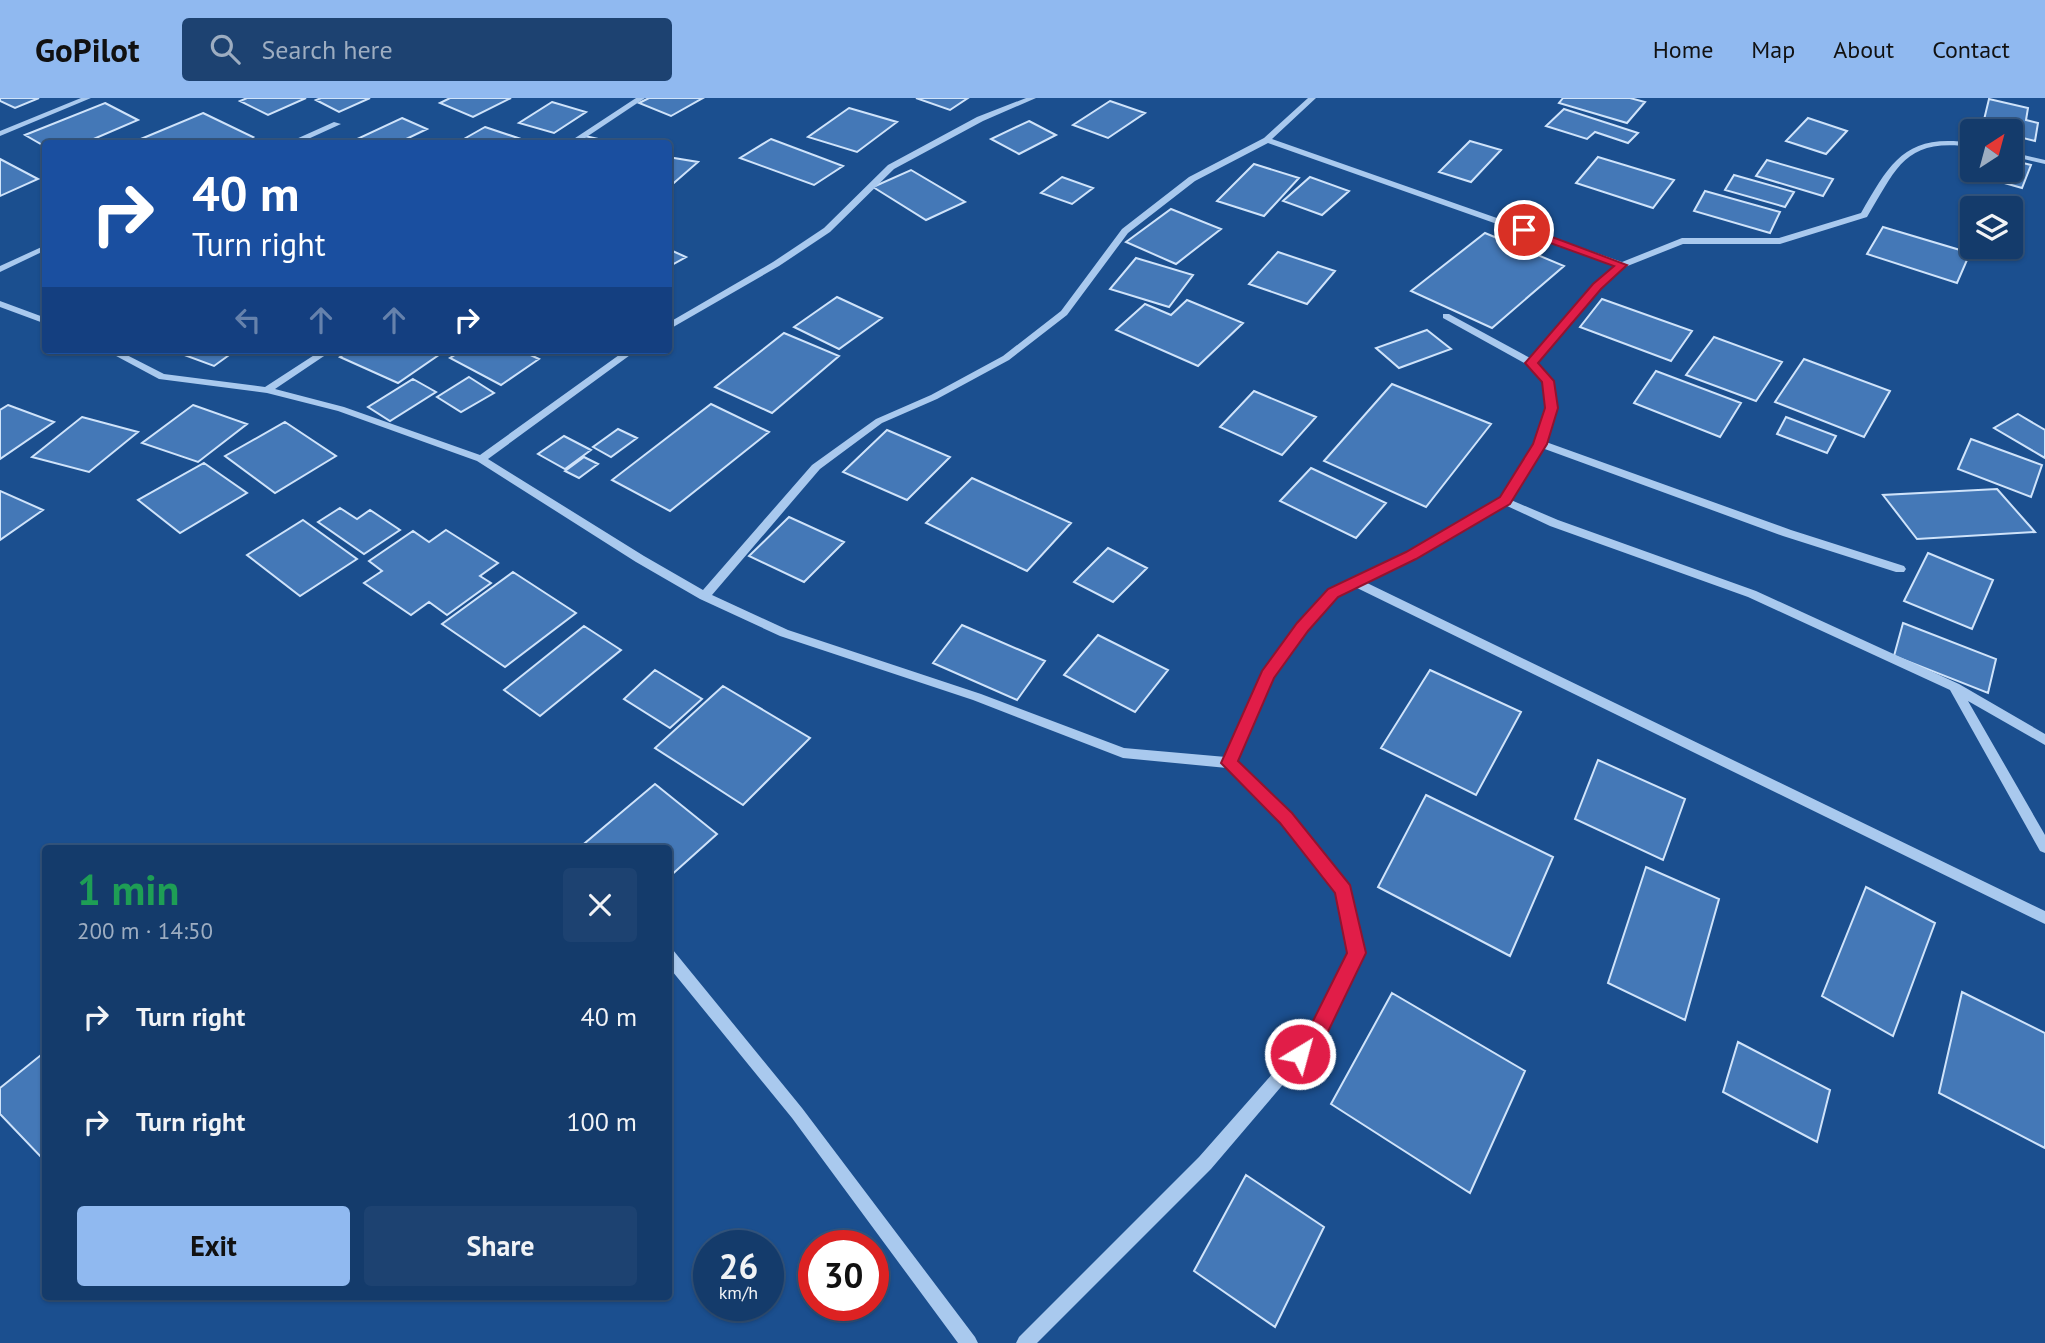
<!DOCTYPE html>
<meta charset="utf-8">
<style>
:root{--surface:#143b6b;--page:#1d4271;--text:#f1f3f6;--muted:#9dadc1;--line:#33557e;--accent:#90b9f0}
body{margin:0;font-family:"PT Sans",sans-serif;background:var(--page);color:var(--text);height:100vh;display:flex;flex-direction:column;font-size:26px;white-space:nowrap}
*{box-sizing:border-box;margin:0}
p{font-size:23px;color:var(--muted)}
.icon{flex:none;width:38px;height:38px;fill:none;stroke:currentColor;stroke-width:2;stroke-linecap:round;stroke-linejoin:round}
.map{position:relative;flex:1;overflow:hidden}
.side{position:absolute;left:42px;top:747px;width:630px;height:455px;display:flex;flex-direction:column;background:var(--surface);border-radius:7px;box-shadow:0 2px 5px #0004,0 0 0 2px var(--line)}
.side>*{flex:none}
.top-card{position:absolute;left:42px;top:42px;width:630px;height:214px;border-radius:7px;box-shadow:0 2px 5px #0004,0 0 0 2px var(--line);background:#1a4fa0;color:#fff;overflow:hidden}
.needle{width:46px;rotate:36deg}
.buttons{position:absolute;left:1960px;top:21px;display:grid;gap:14px}
.buttons a{display:grid;place-items:center;width:63px;height:63px;border-radius:7px;background:var(--surface);box-shadow:0 2px 5px #0004,0 0 0 2px var(--line);font-size:35px}
.speed{position:absolute;left:693px;top:1132px;display:flex;gap:14px;font-size:35px;font-weight:700;text-align:center}
.speed>*{display:grid;place-content:center;width:91px;height:91px;border-radius:50%;background:var(--surface);box-shadow:0 2px 5px #0004,0 0 0 2px var(--line);line-height:1}
.speed small{font-size:18px;font-weight:400}
.speed .limit{border:10px solid #d22;background:#fff;color:#111}
.pin{position:absolute;display:grid;place-items:center;width:60px;height:60px;color:#fff;margin:-30px;border:4px solid #fff;border-radius:50%;box-shadow:0 2px 7px #0007}
.me{position:absolute;width:77px;margin:-38px;rotate:37deg;stroke-linejoin:round;filter:drop-shadow(0 0 5px #0008)}
.turn{display:flex;align-items:center;gap:24px;height:147px;padding:0 35px;font-size:32px}
.turn .icon{width:91px;height:91px;stroke-width:2.5}
.turn b{display:block;font-size:49px;line-height:60px}
.lanes{display:flex;align-items:center;height:66px;padding:0 35px;background:#0003;justify-content:center;gap:35px;direction:ltr}
.lanes .off{opacity:.35}
.round{display:grid;place-items:center;flex:none;width:74px;height:74px;border-radius:7px;background:var(--page)}
.head{display:flex;align-items:center;justify-content:space-between;height:119px;padding:0 35px}
h1{font-size:42px;font-weight:600;line-height:52px;color:#1e9e55}
.cta{display:flex;gap:14px;margin-top:auto;padding:14px 35px}
.cta a{flex:1;height:80px;border-radius:7px;background:var(--accent);color:#111;font-size:28px;font-weight:600;line-height:80px;text-align:center}
.cta a+a{background:var(--page);color:var(--text)}
ul{padding:0;list-style:none}
li{display:flex;align-items:center;gap:21px;height:105px;padding:0 35px}
li div{flex:1}
li b{display:block;font-size:26px}
li em{font-style:normal}
header{display:flex;align-items:center;gap:42px;box-sizing:border-box;height:98px;padding:0 35px;background:var(--accent);color:#111}
header strong{font-size:33px}
nav{display:flex;gap:38px;margin-inline-start:auto;font-size:24px}
.search{width:490px;height:63px;background:var(--page);display:flex;align-items:center;gap:18px;box-sizing:border-box;padding:0 24px;border-radius:7px;color:var(--muted);font-size:26px}
.map>svg:first-child{display:block}
.building{fill:#4478b7;stroke:#cfe3fa;stroke-width:2}
.lines{fill:none;stroke-linecap:round;stroke-linejoin:round}
.minor{fill:#a9c9ee;fill-rule:evenodd}
.route{fill:#e11d48;stroke:#92132f;stroke-width:2}
</style>
<header>
<strong>GoPilot</strong>
<div class="search"><svg class="icon" aria-label="search" viewBox="0 0 24 24"><circle cx="10" cy="10" r="6"/><path d="M15 15l6 6"/></svg>Search here</div>
<nav><a>Home</a><a>Map</a><a>About</a><a>Contact</a></nav>
</header>
<div class="map">
<svg width="2045" height="1245" viewBox="0 0 2045 1245">
<rect width="100%" height="100%" fill="#1b4f8f"/>
<!-- building -->
<path class="building" d="M0,0H39L15,10L0,3Z
M247,0H306L268,17L240,3Z
M321,0H370L339,14L316,2Z
M450,0H511L473,19L440,5Z
M649,0H703L671,18L639,5Z
M916,0H968L950,12Z
M1563,0H1630L1645,4L1627,25L1559,5Z
M1989,1L2028,10L2026,22L2038,25L2035,43L2011,37V33L1982,30Z
M1110,3L1145,15L1108,40L1073,27Z
M552,4L586,14L554,35L519,25Z
M105,5L138,22L82,46H46V49L25,37Z
M849,10L897,24L857,54L808,39Z
M1564,11L1638,35L1628,45L1595,34L1587,41L1546,28Z
M203,15L253,39L239,46H141L136,43Z
M402,20L427,31L396,46H363L355,42Z
M1808,20L1847,33L1826,56L1786,43Z
M1029,23L1056,37L1019,56L991,41Z
M485,29L533,45L455,46Z
M585,38L616,45L576,46Z
M771,41L843,68L814,87L740,60Z
M1470,43L1501,52L1471,84L1439,74Z
M668,59L698,64L668,90Z
M1598,59L1674,82L1653,110L1576,85Z
M0,61L38,81L0,98Z
M1767,62L1833,81L1823,98L1756,78Z
M1972,62V72H2011V62L2031,67L2022,90L1966,74Z
M1254,66L1299,80L1264,118L1217,103Z
M911,72L965,104L926,122L873,89Z
M1734,77L1794,94L1785,109L1725,92Z
M1062,79L1093,90L1072,106L1041,95Z
M1310,79L1349,93L1322,117L1283,103Z
M1705,93L1780,114L1770,135L1694,113Z
M1171,111L1221,131L1176,166L1126,144Z
M1883,129L1970,155L1957,185L1867,156Z
M1485,135L1564,168L1492,230L1411,193Z
M668,151L686,159L668,169Z
M1278,154L1335,173L1307,206L1249,186Z
M1136,160L1193,177L1169,209L1110,191Z
M837,199L882,220L839,251L794,229Z
M1602,201L1692,233L1671,263L1580,229Z
M1187,202L1243,225L1198,268L1116,232L1145,206L1171,217Z
M1427,232L1451,251L1399,270L1376,250Z
M784,235L839,258L772,315L715,289Z
M1714,239L1782,264L1756,303L1686,277Z
M171,252H236L214,268Z
M351,252H446L398,285L340,259Z
M463,252H520L539,261L501,287L450,260Z
M1804,261L1890,293L1864,339L1775,304Z
M1656,273L1741,305L1720,339L1634,305Z
M469,279L494,295L461,314L437,299Z
M413,281L436,294L390,323L368,309Z
M1392,286L1491,326L1426,409L1324,363Z
M1254,293L1316,319L1282,357L1220,329Z
M711,306L769,334L670,413L612,382Z
M8,307L54,324L0,361V312Z
M193,307L247,326L198,364L142,345Z
M2018,316L2045,332V360L1994,330Z
M82,319L138,334L89,374L32,359Z
M1786,319L1836,338L1827,355L1777,336Z
M285,324L336,358L275,395L225,358Z
M618,331L637,340L611,359L593,349Z
M887,332L950,359L907,402L843,374Z
M564,338L591,352L565,371L538,356Z
M1971,341L2042,367L2031,399L1958,371Z
M584,359L598,366L579,380L565,373Z
M204,365L247,395L180,435L138,402Z
M1311,370L1386,405L1356,440L1280,403Z
M972,380L1071,425L1027,473L926,425Z
M1997,391L2035,434L1917,441L1883,397Z
M0,393L43,412L0,442Z
M340,410L357,421L370,412L400,432L364,456L318,424Z
M789,419L844,444L804,484L749,458Z
M303,422L357,461L300,498L247,457Z
M446,432L498,465L480,478L491,485L447,517L429,504L411,517L364,485L382,473L369,463L413,433L429,444Z
M1108,450L1147,470L1113,504L1074,484Z
M1928,455L1993,482L1972,531L1904,503Z
M513,474L576,515L505,569L442,526Z
M1903,525L1996,561L1988,595L1894,558Z
M962,527L1045,563L1017,602L933,565Z
M584,528L621,552L540,618L504,592Z
M1098,537L1168,572L1135,614L1064,577Z
M655,572L702,601L670,630L624,601Z
M1430,572L1521,614L1476,697L1381,650Z
M723,588L810,640L743,707L655,650Z
M1598,662L1685,701L1663,762L1575,721Z
M655,686L717,736L668,780V751H593L585,745Z
M1426,697L1553,759L1510,858L1378,789Z
M1646,769L1719,801L1685,922L1608,885Z
M1866,789L1935,825L1893,938L1822,898Z
M1962,894L2045,935V1050L1939,995Z
M1392,895L1525,973L1470,1095L1331,1006Z
M1738,944L1830,992L1817,1044L1723,994Z
M46,953V1055L41,1059L0,1016V990Z
M1246,1077L1324,1129L1275,1229L1194,1173Z"/>
<g class="lines">
<!-- minor -->
<path class="minor" d="M81,0H91L0,38V33Z
M636,0H645L576,46H566Z
M1026,0H1036L983,23L894,71L830,134L779,168L668,232V225L773,164L824,130L888,67L977,19Z
M1308,0H1316L1272,41L1622,164L1682,140H1779L1861,115C1891,63 1906,35 1972,45V49C1905,40 1898,68 1867,119L1780,146H1683L1625,169L1600,191L1536,265L1553,283L1556,310L1546,344L1791,432L1904,468L1906,471L1904,474H1896L1783,438L1542,350L1511,402L1558,422L1756,493L1959,586L2045,636V647L1968,603L2045,737V755L2040,753L1950,592L1748,499L1550,428L1505,407L1415,460L1365,484L2045,813V826L1355,489L1337,498L1306,532L1273,579L1237,664L1291,716L1349,788L1363,855L1321,942L1211,1071L1037,1245H1016L1019,1239L1199,1059L1311,932L1349,855L1338,794L1281,724L1227,670L1123,660L973,602L780,538L700,501L636,464L477,363L338,313L267,295L159,281L105,252H117L164,276L265,289L322,252H333L275,291L344,309L480,357L626,252H637L488,361L644,458L703,492L812,367L876,321L931,297L1003,258L1061,213L1122,131L1189,79L1264,40ZM1268,45L1616,168L1594,187L1530,260L1449,216H1443V220L1528,267L1543,284L1546,310L1535,346L1501,400L1407,454L1329,492L1298,526L1264,574L1226,659L1124,650L981,596L788,532L712,497L820,371L882,325L937,301L1009,262L1067,217L1128,135L1195,83Z
M334,24L341,26L297,46H285Z
M2011,54L2045,62V66L2011,58Z
M46,147V152L0,174V168Z
M0,203L46,220V226L0,209Z
M668,851L673,852L802,1010L975,1239L978,1245H958L792,1020L668,868Z"/>
</g>
<!-- route -->
<path class="route" d="M1520,130H1528L1627,167L1601,191L1538,265L1554,283L1558,310L1547,346L1510,406L1416,461L1338,499L1308,533L1274,580L1238,663L1292,715L1350,787L1366,855L1323,944L1307,962L1300,965L1293,962L1290,956L1309,931L1347,855L1335,795L1280,725L1221,665L1262,573L1297,525L1328,491L1406,454L1500,399L1533,346L1545,310L1542,284L1525,265L1593,186L1614,168L1520,134Z"/>
</svg>
<div class="buttons">
<a><svg class="needle" viewBox="-14 -14 28 28"><path d="M0-13l5 13h-10z" fill="#e53935"/><path d="M0 13l5-13h-10z" fill="#9dadc1"/></svg></a>
<a><svg class="icon" aria-label="layers" viewBox="0 0 24 24"><path d="M12 4l9 5-9 5-9-5zM3 14l9 5 9-5"/></svg></a>
</div>
<div class="speed"><div>26<small>km/h</small></div><div class="limit">30</div></div>
<div class="pin" style="left:1524px;top:132px;background:#d93025"><svg class="icon" aria-label="arrive" viewBox="0 0 24 24"><path d="M6 21V4h12l-3 4 3 4H6"/></svg></div>
<svg class="me" style="left:1300px;top:956px" viewBox="-20 -20 40 40"><circle r="17" fill="#e11d48" stroke="#fff" stroke-width="3"/><path d="M0-11L8 9 0 5-8 9z" fill="#fff"/></svg>
<div class="top-card">
<div class="turn"><svg class="icon" aria-label="right" viewBox="0 0 24 24"><path d="M7 20v-9h11M14 6l5 5-5 5"/></svg><div><b>40 m</b>Turn right</div></div>
<div class="lanes"><svg class="icon off" aria-label="left" viewBox="0 0 24 24"><path d="M17 20v-9H6M10 6l-5 5 5 5"/></svg><svg class="icon off" aria-label="ahead" viewBox="0 0 24 24"><path d="M12 20V5M6 11l6-6 6 6"/></svg><svg class="icon off" aria-label="ahead" viewBox="0 0 24 24"><path d="M12 20V5M6 11l6-6 6 6"/></svg><svg class="icon" aria-label="right" viewBox="0 0 24 24"><path d="M7 20v-9h11M14 6l5 5-5 5"/></svg></div>
</div>
<section class="side">
<div class="head"><div><h1>1 min</h1><p>200 m · 14:50</p></div><a class="round"><svg class="icon" aria-label="close" viewBox="0 0 24 24"><path d="M6 6l12 12M18 6L6 18"/></svg></a></div>
<ul>
<li><svg class="icon" aria-label="right" viewBox="0 0 24 24"><path d="M7 20v-9h11M14 6l5 5-5 5"/></svg><div><b>Turn right</b></div><em>40 m</em></li>
<li><svg class="icon" aria-label="right" viewBox="0 0 24 24"><path d="M7 20v-9h11M14 6l5 5-5 5"/></svg><div><b>Turn right</b></div><em>100 m</em></li>
</ul>
<div class="cta"><a>Exit</a><a>Share</a></div>
</section>
</div>
